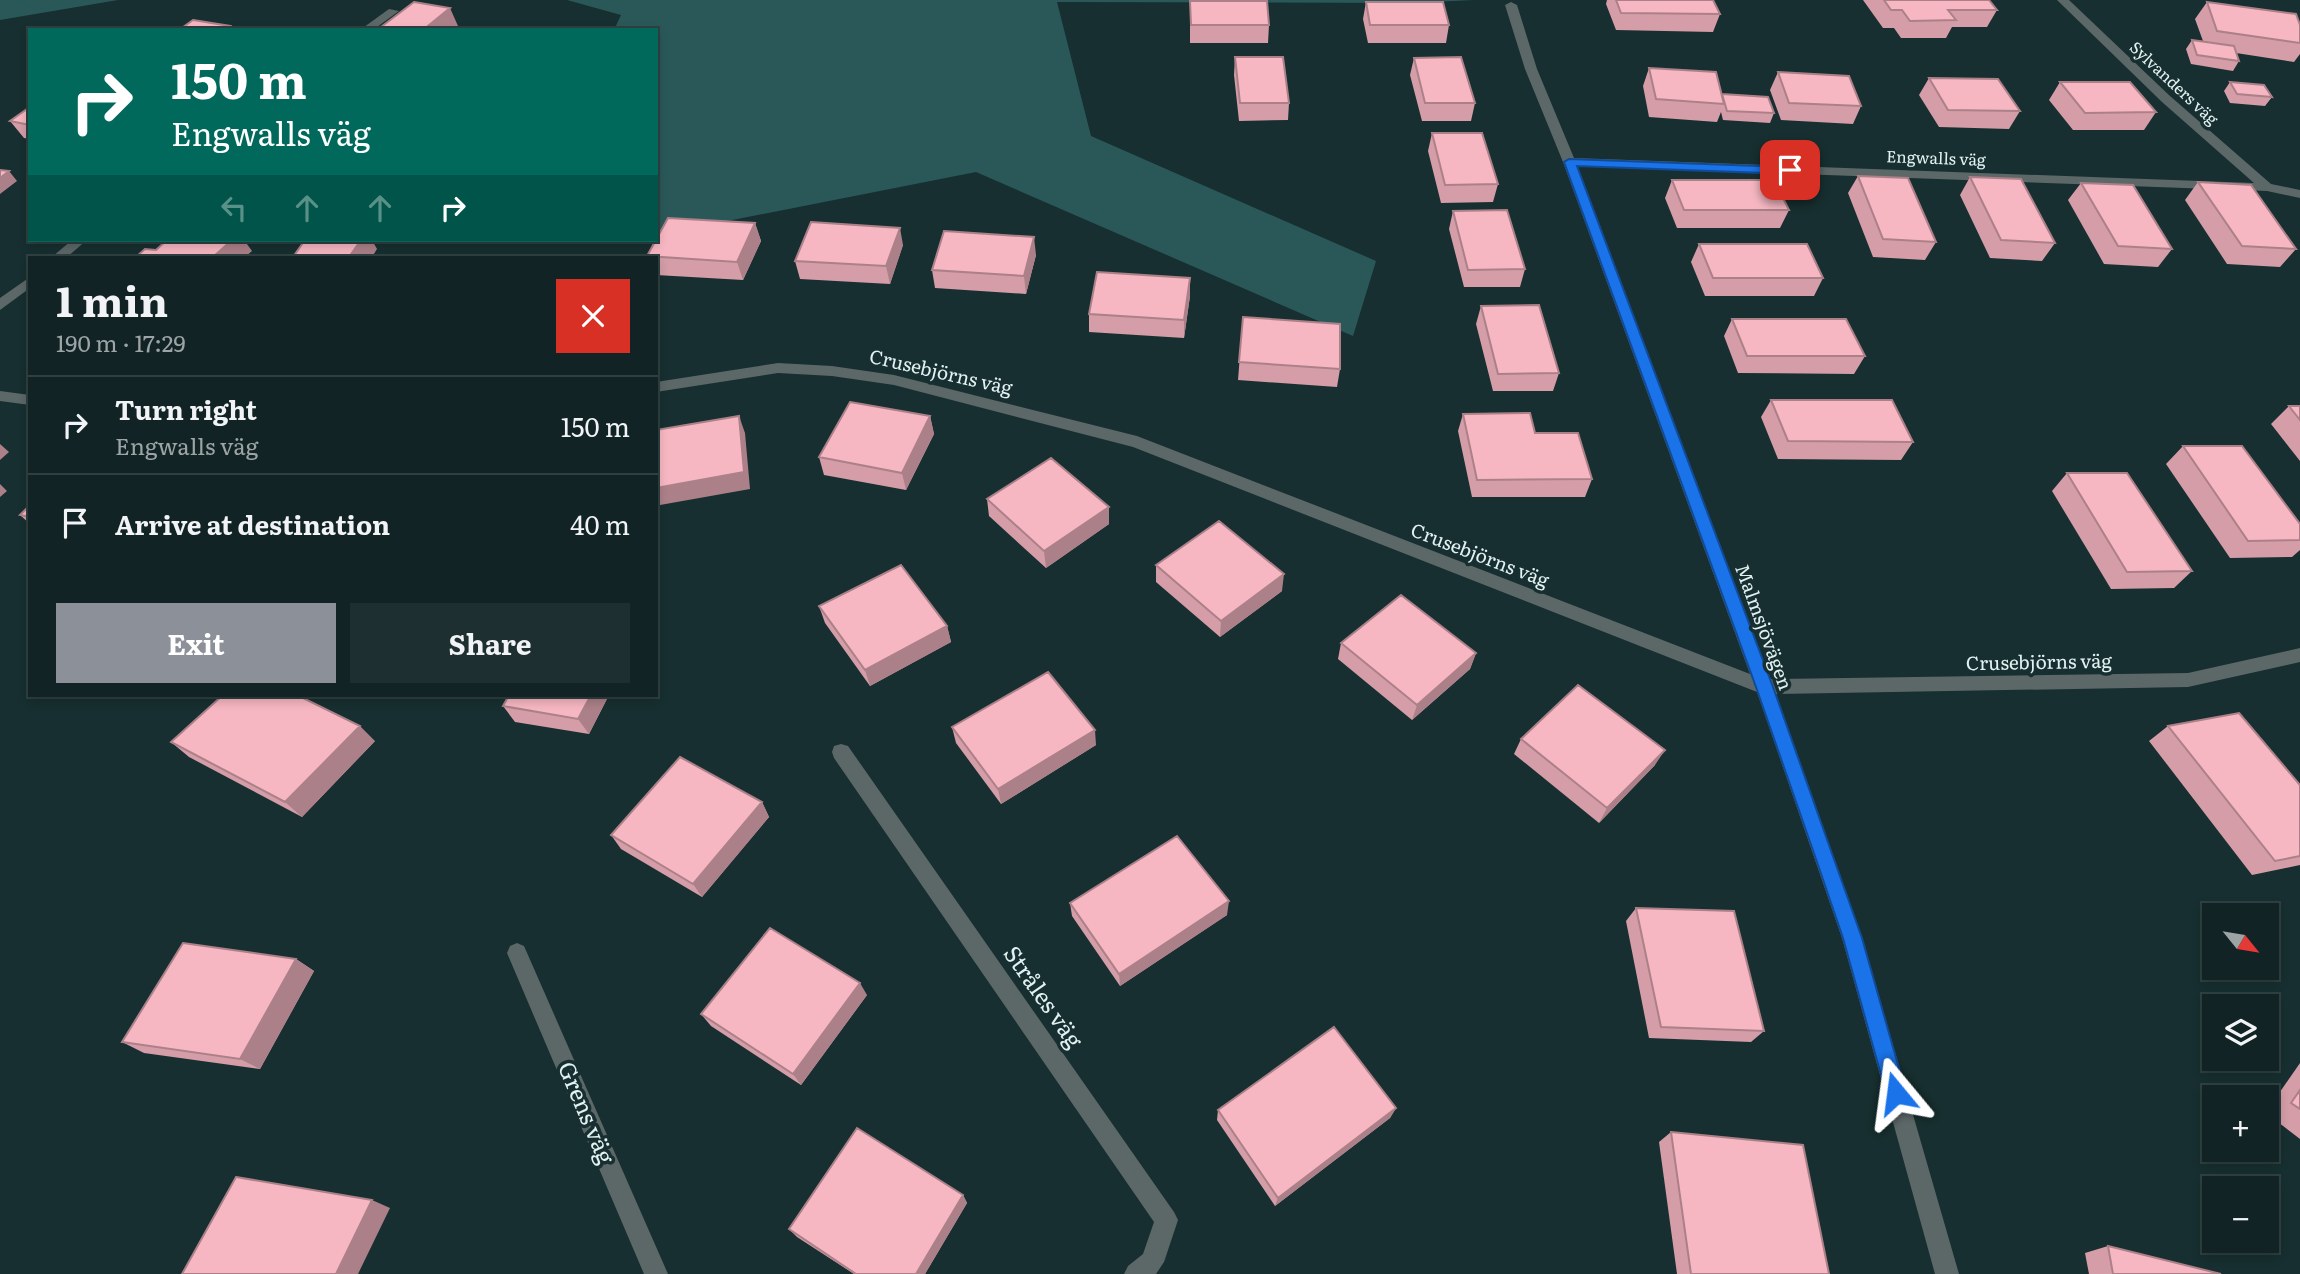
<!DOCTYPE html>
<meta charset="utf-8">
<style>
:root{--surface:#112324;--page:#1e2f31;--text:#f1f3f6;--muted:#9ca4a6;--line:#304041;--accent:#8c9099}
body{margin:0;font-family:Literata,serif;background:var(--page);color:var(--text);height:100vh;display:flex;flex-direction:column;font-size:26px;white-space:nowrap}
*{box-sizing:border-box;margin:0}
p{font-size:23px;color:var(--muted)}
.icon{flex:none;width:38px;height:38px;fill:none;stroke:currentColor;stroke-width:2;stroke-linecap:round;stroke-linejoin:round}
.map{position:relative;flex:1;overflow:hidden}
.details{position:absolute;left:28px;top:256px;width:630px;height:441px;display:flex;flex-direction:column;background:var(--surface);border-radius:0px;box-shadow:0 4px 10px #0003,0 0 0 2px var(--line)}
.details>*{flex:none}
.guide{position:absolute;left:28px;top:28px;width:630px;height:214px;border-radius:0px;box-shadow:0 4px 10px #0003,0 0 0 2px var(--line);background:#00695c;color:#fff;overflow:hidden}
.needle{width:46px;rotate:120deg}
.fabs{position:absolute;left:2202px;top:903px;display:grid;gap:14px}
.fabs a{display:grid;place-items:center;width:77px;height:77px;border-radius:0px;background:var(--surface);box-shadow:0 4px 10px #0003,0 0 0 2px var(--line);font-size:35px}
.pin{position:absolute;display:grid;place-items:center;width:60px;height:60px;color:#fff;margin:-30px;border-radius:14px;box-shadow:0 4px 10px #0006}
.me{position:absolute;width:77px;margin:-38px;rotate:344deg;stroke-linejoin:round;filter:drop-shadow(0 0 5px #0008)}
.turn{display:flex;align-items:center;gap:24px;height:147px;padding:0 28px;font-size:32px}
.turn .icon{width:91px;height:91px;stroke-width:2.5}
.turn b{display:block;font-size:49px;line-height:60px}
.lanes{display:flex;align-items:center;height:66px;padding:0 28px;background:#0003;justify-content:center;gap:35px;direction:ltr}
.lanes .off{opacity:.35}
.round{display:grid;place-items:center;flex:none;width:74px;height:74px;border-radius:0px;background:var(--page)}
.head{display:flex;align-items:center;justify-content:space-between;height:119px;padding:0 28px}
h1{font-size:42px;font-weight:700;line-height:52px}
.button{display:flex;gap:14px;margin-top:auto;padding:14px 28px}
.button a{flex:1;height:80px;border-radius:0px;background:var(--accent);color:#fff;font-size:28px;font-weight:700;line-height:80px;text-align:center}
.button a+a{background:var(--page);color:var(--text)}
ul{padding:0;list-style:none}
li{display:flex;align-items:center;gap:21px;height:98px;padding:0 28px;border-top:2px solid var(--line)}
li div{flex:1}
li b{display:block;font-size:26px}
li em{font-style:normal}
.map>svg:first-child{display:block}
.forest{fill:#2a5859}
.lines{fill:none;stroke-linecap:round;stroke-linejoin:round}
.minor{fill:#5c6768;fill-rule:evenodd}
.wall{fill:#d49da7}
.shaded-wall{fill:#ac8088}
.building{fill:#f6b7c2;stroke:#ac8088;stroke-width:2}
.route{fill:#1a73e8;stroke:#114b97;stroke-width:2}
.labels{text-anchor:middle;stroke-width:7;stroke-linejoin:round;paint-order:stroke}
.far-street-label{font-size:16px;fill:#e2f1f1;stroke:#172f30}
.street-label{font-size:19px;fill:#e2f1f1;stroke:#172f30}
.near-street-label{font-size:23px;fill:#e2f1f1;stroke:#172f30}
</style>
<div class="map">
<svg width="2300" height="1274" viewBox="0 0 2300 1274">
<rect width="100%" height="100%" fill="#172f30"/>
<!-- forest -->
<path class="forest" d="M0,0H118L0,20Z
M567,0H1474L1412,3L1057,2L1091,136L1376,261L1353,336L976,172L656,235V30H614L621,15Z"/>
<g class="lines">
<!-- minor -->
<path class="minor" d="M2057,0H2069L2170,96L2271,184L2300,190V198L2267,191L1577,166L1770,679L2188,673L2300,648V662L2188,687L1776,694L1862,938L1959,1274H1935L1842,938L1757,692L1133,447L894,385L832,376L778,373L656,392V382L778,363L832,366L894,375L1137,436L1750,674L1563,162L1525,69L1505,5L1511,2L1517,5L1537,69L1574,158L2254,183L2162,102Z
M389,9L399,11L373,30H360Z
M72,240H87L67,257H52Z
M30,277V288L0,310V298Z
M0,391L30,395V405L0,401Z
M841,744L848,746L1174,1212L1178,1220L1164,1262L1156,1274H1124L1128,1266L1143,1254L1154,1222L834,758L832,752L834,746Z
M517,943L524,946L668,1274H644L507,953L510,946Z"/>
</g>
<!-- wall -->
<path class="wall" d="M1607,0H1713L1720,14L1713,32L1616,30L1606,4Z
M1863,0H1989L1997,10L1987,27H1952L1946,38H1901L1894,28H1883Z
M1190,1L1269,25L1268,43H1190Z
M1366,2L1449,25L1446,43H1368L1363,19Z
M2207,2L2300,25V54L2294,62L2236,53L2239,61L2233,71L2191,64L2186,49L2192,40L2203,41L2195,19Z
M1235,57L1289,103L1288,120L1239,121L1234,75Z
M1414,58L1475,103L1471,121H1422L1410,75Z
M1649,68L1722,95L1774,113L1770,123L1723,120L1721,112L1717,122L1649,117L1643,86Z
M1778,72L1861,106L1853,124L1781,120L1770,90Z
M1929,78L2020,111L2009,129L1939,127L1919,95Z
M2060,82L2156,112L2144,130H2073L2049,100Z
M2230,82L2272,97L2265,106L2230,103L2224,91Z
M30,107V139L24,138L10,121Z
M1432,133L1498,184L1493,202L1441,203L1428,151Z
M1858,176L1936,242L1925,260L1873,257L1848,193Z
M1970,177L2055,243L2042,261L1990,258L1960,195Z
M1672,180L1789,210L1780,228H1677L1665,198Z
M2198,182L2296,249L2280,267L2227,264L2185,200Z
M2081,183L2172,249L2158,267L2104,264L2068,200Z
M1453,211L1525,269L1520,287H1464L1449,229Z
M755,223L761,241L743,280L656,275V257L647,256Z
M1699,244L1823,278L1814,296H1705L1691,262Z
M903,245L890,284L800,279L795,261Z
M1036,255L1026,294L935,288L932,270Z
M1190,278V296L1184,338L1089,332V314Z
M1481,306L1559,373L1553,391H1493L1476,324Z
M1243,317L1340,369L1337,387L1238,380Z
M1732,319L1865,356L1854,374L1738,373L1724,336Z
M1771,400L1913,442L1901,460L1778,459L1761,417Z
M2289,406H2300V461L2271,424Z
M1463,414L1535,433L1592,479L1585,497H1472L1458,431Z
M930,416L934,434L906,490L824,475L819,457Z
M2183,446L2300,524V550L2292,557L2230,558L2166,464Z
M2067,473L2192,571L2174,588L2111,589L2052,491Z
M987,499L1109,507V524L1046,568L989,516Z
M30,505V524L20,515Z
M1156,565L1282,591L1220,637L1156,582Z
M819,606L947,626L951,642L870,686L825,623Z
M1341,643L1476,653L1470,669L1412,720L1338,659Z
M509,695H609L589,734L515,722L503,706Z
M2168,726L2300,785V865L2252,875L2149,741Z
M952,727L1096,745L1001,804L956,743Z
M1521,739L1655,765L1599,823L1514,754Z
M375,741L302,817L189,757L171,742Z
M762,802L769,817L702,897L621,849L611,835Z
M1070,903L1227,915L1120,986L1072,916Z
M1636,908L1764,1031L1751,1042L1649,1038L1626,921Z
M296,959L314,971L260,1069L144,1053L122,1042Z
M867,995L801,1085L711,1026L701,1014Z
M2300,1063V1139L2266,1113V1112Z
M1396,1108L1390,1118L1275,1206L1217,1120L1218,1110Z
M1671,1132L1829,1274H1677L1659,1142Z
M963,1195L967,1203L925,1274H854L797,1237L789,1229Z
M2108,1246L2221,1274H2089L2085,1253Z"/>
<!-- shaded-wall -->
<path class="shaded-wall" d="M450,8L458,26L453,30H423Z
M9,171L17,181L0,194V178Z
M755,223L761,241L743,280L737,262Z
M900,228L903,245L890,284L886,266Z
M1034,237L1036,255L1026,294L1024,276Z
M232,240H244L252,251L245,257H213Z
M361,240H372L377,249L372,257H349Z
M1190,278V296L1184,338V320Z
M739,416L745,433L750,489L660,505L656,497V488Z
M930,416L934,434L906,490L902,473Z
M0,444L9,452L0,460Z
M0,484L7,491L0,497Z
M1109,507V524L1046,568L1044,551Z
M1284,574L1282,591L1220,637L1221,621Z
M947,626L951,642L870,686L865,670Z
M1476,653L1470,669L1412,720L1417,705Z
M591,695H609L589,734L578,719Z
M360,726L375,741L302,817L285,802Z
M1095,730L1096,745L1001,804L998,789Z
M1665,750L1655,765L1599,823L1607,808Z
M762,802L769,817L702,897L693,884Z
M1229,901L1227,915L1120,986L1119,974Z
M296,959L314,971L260,1069L240,1059Z
M860,983L867,995L801,1085L793,1074Z
M1396,1108L1390,1118L1275,1206L1278,1198Z
M963,1195L967,1203L925,1274H916Z
M372,1200L390,1208L358,1274H336Z"/>
<!-- building -->
<path class="building" d="M1616,0H1713L1720,14L1621,13Z
M1884,0H1989L1997,10H1948L1956,20L1910,21L1902,10H1891Z
M1190,1H1267L1269,25H1191Z
M414,2L450,8L423,30H377Z
M1366,2H1443L1449,25H1370Z
M2207,2L2296,14L2300,25V43L2217,31Z
M193,20L230,26L225,30H179Z
M2192,40L2234,46L2239,61L2197,55Z
M1235,57H1283L1289,103H1240Z
M1461,57L1475,103H1425L1414,58Z
M1649,68L1716,72L1724,104L1656,99Z
M1778,72L1849,76L1861,106L1789,103Z
M1929,78L1998,79L2020,111L1948,110Z
M2060,82H2130L2156,112L2085,113Z
M2230,82L2264,85L2272,97L2237,94Z
M1722,94L1768,97L1774,113L1727,111Z
M30,107V125L10,121Z
M1432,133H1482L1498,184L1445,185Z
M0,170L9,171L0,178Z
M1858,176L1908,178L1936,242L1883,239Z
M1970,177L2021,179L2055,243L2001,240Z
M1672,180H1774L1789,210H1684Z
M2198,182L2251,185L2296,249L2242,246Z
M2081,183L2133,185L2172,249L2118,246Z
M1507,210L1525,269L1468,270L1453,211Z
M668,218L755,223L737,262L647,256Z
M811,222L900,228L886,266L795,261Z
M944,231L1034,237L1024,276L932,270Z
M167,240H232L213,257H136L145,249L156,250Z
M305,240H361L349,257H293Z
M1699,244H1807L1823,278H1713Z
M1097,272L1190,278L1184,320L1089,314Z
M1539,305L1559,373L1498,374L1481,306Z
M1243,317L1340,324V369L1239,362Z
M1732,319H1846L1865,356H1747Z
M1771,400H1892L1913,442L1788,441Z
M850,402L930,416L902,473L819,457Z
M2289,406H2300V420Z
M1530,413L1535,433H1578L1592,479L1477,480L1463,414Z
M739,416L744,472L656,488V430Z
M2183,446H2242L2300,524V540L2248,541Z
M1051,458L1109,507L1044,551L987,499Z
M2067,473H2127L2192,571L2127,572Z
M30,505V517L20,515Z
M1219,521L1284,574L1221,621L1156,565Z
M901,565L947,626L865,670L819,606Z
M1401,595L1476,653L1417,705L1341,643Z
M1048,672L1095,730L998,789L952,727Z
M1578,685L1665,750L1607,808L1521,739Z
M223,695H297L360,726L285,802L171,742Z
M509,695H591L578,719L503,706Z
M2239,713L2300,785V856L2275,861L2168,726Z
M680,757L762,802L693,884L611,835Z
M1177,836L1229,901L1119,974L1070,903Z
M1636,908L1734,911L1764,1031L1661,1027Z
M770,928L860,983L793,1074L701,1014Z
M183,943L296,959L240,1059L122,1042Z
M1334,1027L1396,1108L1278,1198L1218,1110Z
M2300,1090V1109L2291,1103Z
M857,1128L963,1195L916,1274H856L789,1229Z
M1671,1132L1803,1145L1829,1274H1691Z
M236,1177L372,1200L336,1274H182Z
M2108,1246L2221,1274H2113Z"/>
<!-- route -->
<path class="route" d="M1569,159L1790,167L1796,170L1790,174L1577,166L1773,687L1835,862L1862,938L1906,1093L1903,1100L1896,1103L1889,1100L1886,1093L1843,938L1817,862L1756,687L1564,162Z"/>
<g class="labels">
<!-- far-street labels -->
<g class="far-street-label">
<text transform="translate(2174 83) rotate(43)" y="6">Sylvanders väg</text>
<text transform="translate(1936 158) rotate(2)" y="6">Engwalls väg</text>
</g>
<!-- street labels -->
<g class="street-label">
<text transform="translate(941 372) rotate(13)" y="7">Crusebjörns väg</text>
<text transform="translate(1480 555) rotate(21)" y="7">Crusebjörns väg</text>
<text transform="translate(1764 627) rotate(70)" y="7">Malmsjövägen</text>
<text transform="translate(2039 662) rotate(-1)" y="7">Crusebjörns väg</text>
</g>
<!-- near-street labels -->
<g class="near-street-label">
<text transform="translate(1043 997) rotate(55)" y="8">Stråles väg</text>
<text transform="translate(586 1113) rotate(67)" y="8">Grens väg</text>
</g>
</g>
</svg>
<div class="fabs">
<a><svg class="needle" viewBox="-14 -14 28 28"><path d="M0-13l5 13h-10z" fill="#e53935"/><path d="M0 13l5-13h-10z" fill="#9ca4a6"/></svg></a>
<a><svg class="icon" aria-label="layers" viewBox="0 0 24 24"><path d="M12 4l9 5-9 5-9-5zM3 14l9 5 9-5"/></svg></a>
<a>+</a>
<a>−</a>
</div>
<div class="pin" style="left:1790px;top:170px;background:#d93025"><svg class="icon" aria-label="arrive" viewBox="0 0 24 24"><path d="M6 21V4h12l-3 4 3 4H6"/></svg></div>
<svg class="me" style="left:1896px;top:1093px" viewBox="-20 -20 40 40"><path d="M0-17L14 15 0 8-14 15z" fill="#1a73e8" stroke="#fff" stroke-width="4"/></svg>
<div class="guide">
<div class="turn"><svg class="icon" aria-label="right" viewBox="0 0 24 24"><path d="M7 20v-9h11M14 6l5 5-5 5"/></svg><div><b>150 m</b>Engwalls väg</div></div>
<div class="lanes"><svg class="icon off" aria-label="left" viewBox="0 0 24 24"><path d="M17 20v-9H6M10 6l-5 5 5 5"/></svg><svg class="icon off" aria-label="ahead" viewBox="0 0 24 24"><path d="M12 20V5M6 11l6-6 6 6"/></svg><svg class="icon off" aria-label="ahead" viewBox="0 0 24 24"><path d="M12 20V5M6 11l6-6 6 6"/></svg><svg class="icon" aria-label="right" viewBox="0 0 24 24"><path d="M7 20v-9h11M14 6l5 5-5 5"/></svg></div>
</div>
<section class="details">
<div class="head"><div><h1>1 min</h1><p>190 m · 17:29</p></div><a class="round" style="background:#d93025;color:#fff"><svg class="icon" aria-label="close" viewBox="0 0 24 24"><path d="M6 6l12 12M18 6L6 18"/></svg></a></div>
<ul>
<li><svg class="icon" aria-label="right" viewBox="0 0 24 24"><path d="M7 20v-9h11M14 6l5 5-5 5"/></svg><div><b>Turn right</b><p>Engwalls väg</p></div><em>150 m</em></li>
<li><svg class="icon" aria-label="arrive" viewBox="0 0 24 24"><path d="M6 21V4h12l-3 4 3 4H6"/></svg><div><b>Arrive at destination</b></div><em>40 m</em></li>
</ul>
<div class="button"><a>Exit</a><a>Share</a></div>
</section>
</div>
